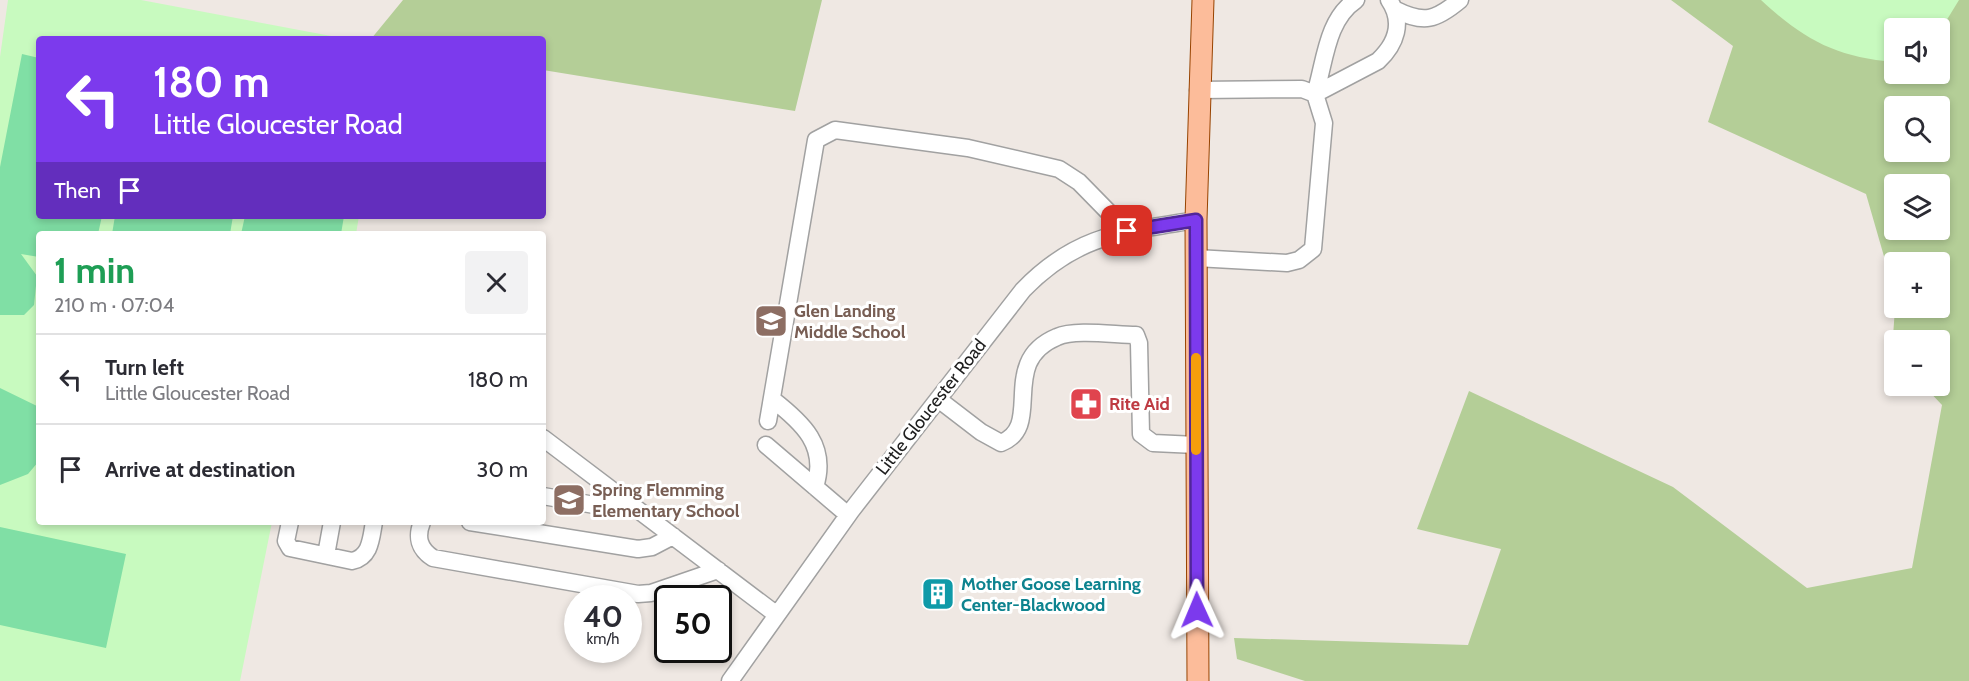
<!DOCTYPE html>
<meta charset="utf-8">
<style>
:root{--surface:#fff;--page:#f2f2f3;--text:#2b2b33;--muted:#7c7c81;--line:#e1e1e2}
body{margin:0;font-family:Cabin,sans-serif;background:var(--page);color:var(--text);height:100vh;display:flex;flex-direction:column;font-size:22px;white-space:nowrap}
*{box-sizing:border-box;margin:0}
p{font-size:20px;color:var(--muted)}
.icon{flex:none;width:33px;height:33px;fill:none;stroke:currentColor;stroke-width:2;stroke-linecap:round;stroke-linejoin:round}
.map{position:relative;flex:1;overflow:hidden}
.side{position:absolute;left:36px;top:231px;width:510px;height:294px;display:flex;flex-direction:column;background:var(--surface);border-radius:6px;box-shadow:0 3px 9px #0003}
.side>*{flex:none}
.top-card{position:absolute;left:36px;top:36px;width:510px;height:183px;border-radius:6px;box-shadow:0 3px 9px #0003;background:#7c3aed;color:#fff;overflow:hidden}
.buttons{position:absolute;left:1884px;top:18px;display:grid;gap:12px}
.buttons a{display:grid;place-items:center;width:66px;height:66px;border-radius:6px;background:var(--surface);box-shadow:0 3px 9px #0003;font-size:30px}
.speed{position:absolute;left:564px;top:585px;display:flex;gap:12px;font-size:30px;font-weight:700;text-align:center}
.speed>*{display:grid;place-content:center;width:78px;height:78px;border-radius:50%;background:var(--surface);box-shadow:0 3px 9px #0003;line-height:1}
.speed small{font-size:15px;font-weight:400}
.speed .limit{border:3px solid #111;border-radius:9px;background:#fff;color:#111}
.pin{position:absolute;display:grid;place-items:center;width:51px;height:51px;color:#fff;margin:-26px;border-radius:12px;box-shadow:0 3px 9px #0006}
.me{position:absolute;width:66px;margin:-33px;rotate:359deg;stroke-linejoin:round;filter:drop-shadow(0 0 4px #0008)}
.turn{display:flex;align-items:center;gap:21px;height:126px;padding:0 18px;font-size:27px}
.turn .icon{width:78px;height:78px;stroke-width:2.5}
.turn b{display:block;font-size:42px;line-height:51px}
.then{display:flex;align-items:center;height:57px;padding:0 18px;background:#0003;gap:12px;font-size:22px}
.round{display:grid;place-items:center;flex:none;width:63px;height:63px;border-radius:6px;background:var(--page)}
.head{display:flex;align-items:center;justify-content:space-between;height:102px;padding:0 18px}
h1{font-size:36px;font-weight:700;line-height:45px;color:#1e9e55}
ul{padding:0;list-style:none}
li{display:flex;align-items:center;gap:18px;height:90px;padding:0 18px;border-top:2px solid var(--line)}
li div{flex:1}
li b{display:block;font-size:22px}
li em{font-style:normal}
.map>svg:first-child{display:block}
.forest{fill:#b4ce97;fill-rule:evenodd}
.park{fill:#c8fabf}
.pitch{fill:#80dfa5}
.lines{fill:none;stroke-linecap:round;stroke-linejoin:round}
.minor-casing{stroke:#a1a1a1;stroke-width:19}
.major-casing{stroke:#974300;stroke-width:23}
.minor{stroke:#fff;stroke-width:16}
.major{stroke:#fcbc9a;stroke-width:21}
.route-casing{stroke:#51269a;stroke-width:15}
.route{stroke:#7c3aed;stroke-width:10}
.slow{stroke:#f59e0b;stroke-width:10}
.labels{text-anchor:middle;stroke-width:6;stroke-linejoin:round;paint-order:stroke}
.education-label{font-size:18px;font-weight:bold;fill:#785e54;stroke:#fff;text-anchor:start}
.health-label{font-size:18px;font-weight:bold;fill:#be3a42;stroke:#fff;text-anchor:start}
.street-label{font-size:18px;fill:#1d1d1d;stroke:#fff}
.culture-label{font-size:18px;font-weight:bold;fill:#0d838f;stroke:#fff;text-anchor:start}
</style>
<div class="map">
<svg width="1969" height="681" viewBox="0 0 1969 681">
<rect width="100%" height="100%" fill="#efe8e3"/>
<!-- forest -->
<path class="forest" d="M403,0H822L795,111L543,70V39H371Z
M1671,0H1969V681H1305L1237,659L1234,638L1468,645L1501,549L1417,529L1469,391L1673,487L1807,588L1912,568L1942,405L1924,386H1940V340H1894V353L1892,351L1895,308H1940V262H1894V291L1866,194L1708,122L1733,46ZM1894,28H1940V74H1894ZM1894,106H1940V152H1894ZM1894,184H1940V230H1894Z"/>
<!-- park -->
<path class="park" d="M8,0H141L347,39H39V216H359L356,234H39V522H272L240,681H0V57Z
M1761,0H1959L1940,31V28H1894V62C1836,57 1804,40 1761,0Z"/>
<!-- pitch -->
<path class="pitch" d="M22,54L39,58V216H102L98,234H39V257L21,254L37,276L34,305L24,315H0V167Z
M115,216H233L230,234H112Z
M245,216H344L341,234H241Z
M0,388L39,407V461L28,474L0,485Z
M0,527L126,554L106,648L0,625Z"/>
<g class="lines">
<!-- minor casing -->
<g class="minor-casing">
<path id="minor" d="M1396,10C1424,24 1436,20 1460,0
M1315,94L1378,61C1396,44 1404,22 1389,0
M1315,94C1325,63 1326,20 1356,0
M1196,258L1287,263L1299,260L1313,249L1324,123L1315,94L1302,89L1198,90
M772,399C803,423 828,446 815,487
M938,399L981,432L1001,443C1045,426 997,362 1057,337C1075,329 1115,335 1136,335L1139,343L1141,434L1153,443L1196,445
M768,421L816,140L835,130L968,148L1059,169L1079,182L1127,231
M543,438L777,615
M766,445L848,515
M543,496L600,506L619,495
M290,522L286,541L290,548L352,561C371,557 371,538 374,522
M422,522C416,537 419,549 433,558L638,594L651,593L718,570
M470,522L638,549L652,547L673,536
M326,555L332,522
M730,681L851,511L1023,290C1077,234 1123,232 1196,220"/>
</g>
<!-- major casing -->
<g class="major-casing">
<path id="major" d="M1198,681L1196,220L1203,0"/>
</g>
<!-- minor -->
<use href="#minor" class="minor"/>
<!-- major -->
<use href="#major" class="major"/>
</g>
<g class="lines">
<!-- route casing -->
<g class="route-casing">
<path id="route" d="M1127,231L1196,220L1197,610"/>
</g>
<!-- route -->
<use href="#route" class="route"/>
<!-- slow -->
<path class="slow" d="M1196,358V450"/>
</g>
<!-- icons -->
<defs>
<g id="school-square" transform="scale(1.725)"><rect x="-9" y="-9" width="18" height="18" rx="4" fill="#8d6e63" stroke="#fff"/><path d="M0-5L7-2L0 1L-7-2ZM-4 1L0 2.5L4 1V4Q0 6-4 4Z" fill="#fff"/></g>
<g id="pharmacy-square" transform="scale(1.725)"><rect x="-9" y="-9" width="18" height="18" rx="4" fill="#e0444e" stroke="#fff"/><path d="M-2-6h4v4h4v4h-4v4h-4v-4h-4v-4h4Z" fill="#fff"/></g>
<g id="building-square" transform="scale(1.725)"><rect x="-9" y="-9" width="18" height="18" rx="4" fill="#0f9aa8" stroke="#fff"/><path d="M-4-6H4V6H1V3H-1V6H-4ZM-2.5-4.3h1.7v1.8h-1.7ZM.8-4.3h1.7v1.8H.8ZM-2.5-1h1.7V.8h-1.7ZM.8-1h1.7V.8H.8Z" fill="#fff"/></g>
</defs>
<g fill-rule="evenodd">
<use href="#school-square" x="771" y="321"/>
<use href="#pharmacy-square" x="1086" y="404"/>
<use href="#school-square" x="569" y="500"/>
<use href="#building-square" x="938" y="594"/>
</g>
<g class="labels">
<!-- education labels -->
<g class="education-label">
<text x="794" y="317">Glen Landing<tspan x="794" dy="21">Middle School</tspan></text>
<text x="592" y="496">Spring Flemming<tspan x="592" dy="21">Elementary School</tspan></text>
</g>
<!-- health labels -->
<g class="health-label">
<text x="1109" y="410">Rite Aid</text>
</g>
<!-- street labels -->
<g class="street-label">
<text transform="translate(931 407) rotate(-52)" y="6">Little Gloucester Road</text>
</g>
<!-- culture labels -->
<g class="culture-label">
<text x="961" y="590">Mother Goose Learning<tspan x="961" dy="21">Center-Blackwood</tspan></text>
</g>
</g>
</svg>
<div class="buttons">
<a><svg class="icon" aria-label="sound" viewBox="0 0 24 24"><path d="M4 9h4l5-4v14l-5-4H4zM17 9q2 3 0 6"/></svg></a>
<a><svg class="icon" aria-label="search" viewBox="0 0 24 24"><circle cx="10" cy="10" r="6"/><path d="M15 15l6 6"/></svg></a>
<a><svg class="icon" aria-label="layers" viewBox="0 0 24 24"><path d="M12 4l9 5-9 5-9-5zM3 14l9 5 9-5"/></svg></a>
<a>+</a>
<a>−</a>
</div>
<div class="speed"><div>40<small>km/h</small></div><div class="limit">50</div></div>
<div class="pin" style="left:1127px;top:231px;background:#d93025"><svg class="icon" aria-label="arrive" viewBox="0 0 24 24"><path d="M6 21V4h12l-3 4 3 4H6"/></svg></div>
<svg class="me" style="left:1197px;top:610px" viewBox="-20 -20 40 40"><path d="M0-17L14 15 0 8-14 15z" fill="#7c3aed" stroke="#fff" stroke-width="4"/></svg>
<div class="top-card">
<div class="turn"><svg class="icon" aria-label="left" viewBox="0 0 24 24"><path d="M17 20v-9H6M10 6l-5 5 5 5"/></svg><div><b>180 m</b>Little Gloucester Road</div></div>
<div class="then">Then<svg class="icon" aria-label="arrive" viewBox="0 0 24 24"><path d="M6 21V4h12l-3 4 3 4H6"/></svg></div>
</div>
<section class="side">
<div class="head"><div><h1>1 min</h1><p>210 m · 07:04</p></div><a class="round"><svg class="icon" aria-label="close" viewBox="0 0 24 24"><path d="M6 6l12 12M18 6L6 18"/></svg></a></div>
<ul>
<li><svg class="icon" aria-label="left" viewBox="0 0 24 24"><path d="M17 20v-9H6M10 6l-5 5 5 5"/></svg><div><b>Turn left</b><p>Little Gloucester Road</p></div><em>180 m</em></li>
<li><svg class="icon" aria-label="arrive" viewBox="0 0 24 24"><path d="M6 21V4h12l-3 4 3 4H6"/></svg><div><b>Arrive at destination</b></div><em>30 m</em></li>
</ul>
</section>
</div>
